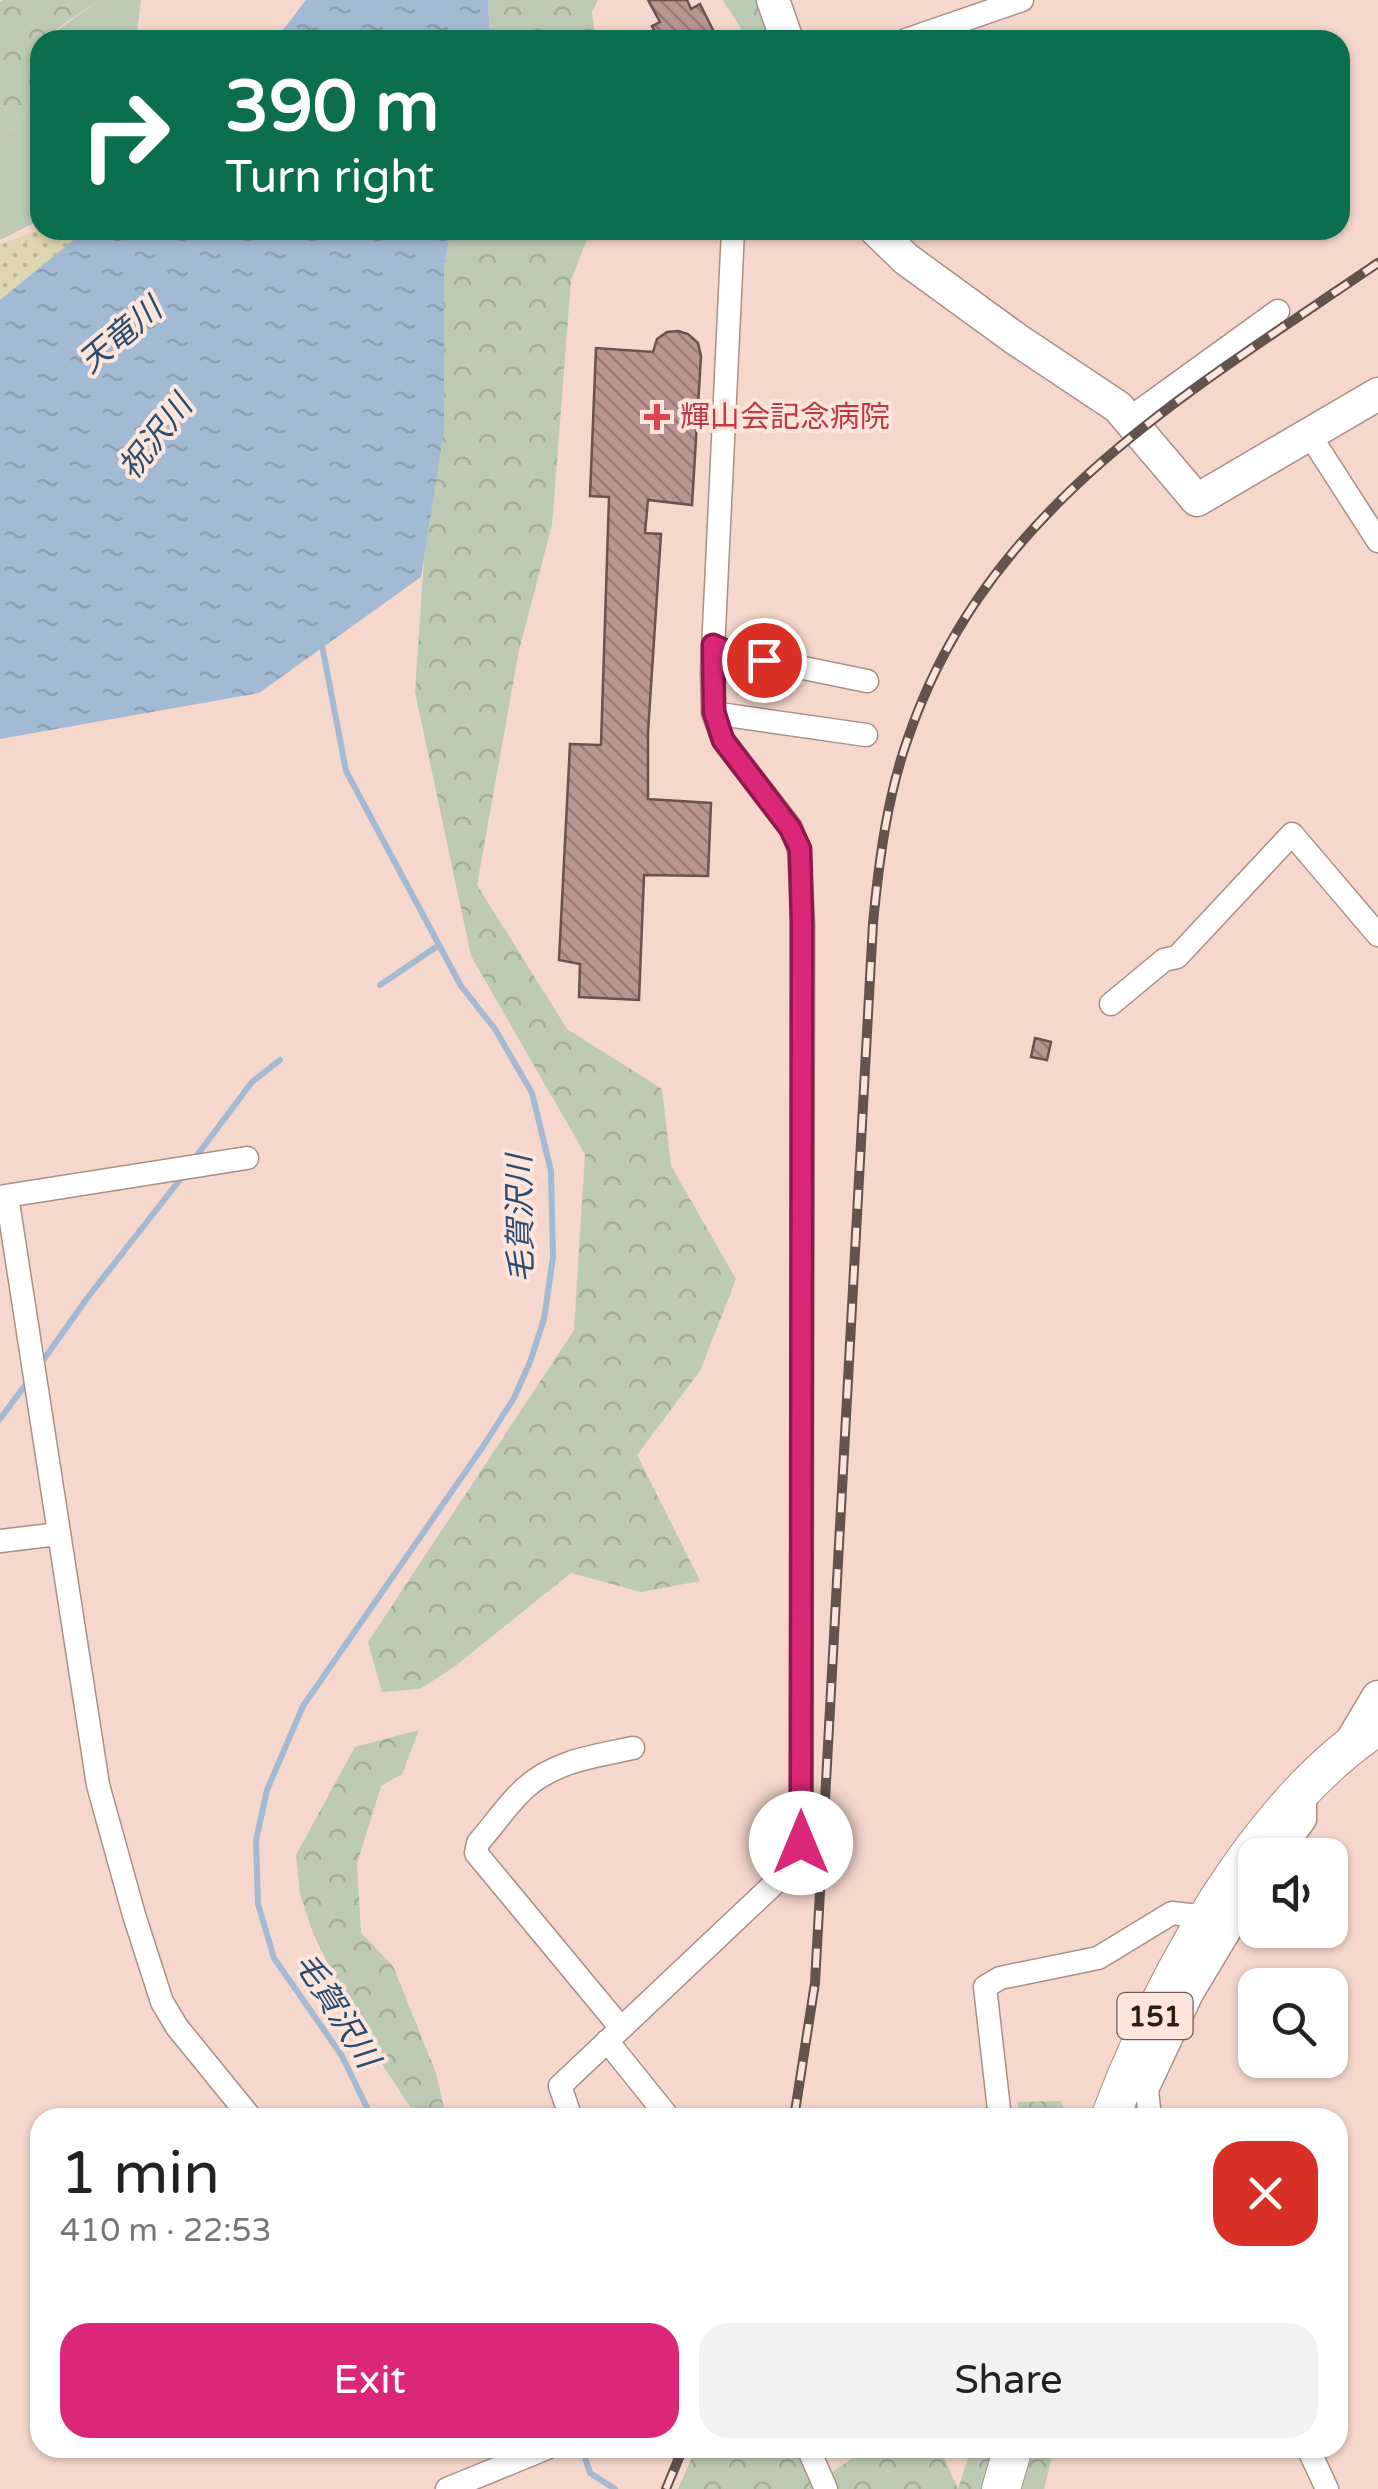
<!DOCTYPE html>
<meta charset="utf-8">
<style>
:root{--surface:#fff;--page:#f2f2f2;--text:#222;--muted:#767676;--accent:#db2777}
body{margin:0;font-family:"Varela Round","Noto Sans JP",sans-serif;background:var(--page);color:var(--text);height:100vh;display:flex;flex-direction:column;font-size:38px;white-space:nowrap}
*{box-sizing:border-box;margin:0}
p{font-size:32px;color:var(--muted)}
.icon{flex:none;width:55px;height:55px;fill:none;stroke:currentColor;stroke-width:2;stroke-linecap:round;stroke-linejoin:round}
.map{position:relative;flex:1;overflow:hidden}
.drawer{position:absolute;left:30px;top:2108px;width:1318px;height:350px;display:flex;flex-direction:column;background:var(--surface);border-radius:30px;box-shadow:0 2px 8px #0004}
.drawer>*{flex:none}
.hud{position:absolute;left:30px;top:30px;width:1320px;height:210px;border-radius:30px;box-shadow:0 2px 8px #0004;background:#0b6e4f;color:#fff;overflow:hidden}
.controls{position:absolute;left:1238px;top:1838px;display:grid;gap:20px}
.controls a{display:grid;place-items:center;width:110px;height:110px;border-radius:20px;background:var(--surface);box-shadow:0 2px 8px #0004;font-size:50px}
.pin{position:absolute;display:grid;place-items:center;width:85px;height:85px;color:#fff;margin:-42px;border:5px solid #fff;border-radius:50%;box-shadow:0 2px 10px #0007}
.me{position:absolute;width:110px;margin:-55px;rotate:0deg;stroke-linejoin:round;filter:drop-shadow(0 0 8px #0008)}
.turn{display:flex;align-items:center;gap:35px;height:210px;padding:0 30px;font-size:45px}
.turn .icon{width:130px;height:130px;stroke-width:2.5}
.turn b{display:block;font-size:70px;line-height:85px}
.round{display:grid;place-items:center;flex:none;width:105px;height:105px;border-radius:30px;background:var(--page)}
.overview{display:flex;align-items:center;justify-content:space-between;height:170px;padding:0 30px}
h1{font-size:60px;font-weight:600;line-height:75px}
.primary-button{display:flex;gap:20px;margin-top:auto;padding:20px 30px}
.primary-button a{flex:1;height:115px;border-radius:30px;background:var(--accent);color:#fff;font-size:40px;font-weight:600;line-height:115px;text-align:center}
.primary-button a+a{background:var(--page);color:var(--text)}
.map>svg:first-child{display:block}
.grass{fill:#bdcab4}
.forest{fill:url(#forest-crowns)}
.sand{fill:url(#sand-dots)}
.water{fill:url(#water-ripples)}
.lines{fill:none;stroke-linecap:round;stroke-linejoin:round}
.stream{stroke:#a3bad4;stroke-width:6}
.building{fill:url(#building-back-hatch);stroke:#6c514e;stroke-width:2.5}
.minor-casing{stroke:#ab8f85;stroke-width:25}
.secondary-casing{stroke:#ab8f85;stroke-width:35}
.trunk-casing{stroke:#ab8f85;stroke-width:40}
.minor{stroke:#fff;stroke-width:22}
.secondary{stroke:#fff;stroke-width:32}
.trunk{stroke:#fff;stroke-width:38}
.rail-casing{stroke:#63534d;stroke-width:10}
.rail{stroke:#fee5dc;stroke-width:6;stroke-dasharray:19;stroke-linecap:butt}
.route-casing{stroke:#8e194d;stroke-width:25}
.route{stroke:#db2777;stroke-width:18}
.health-dot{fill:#e0444e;stroke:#fee5dc;stroke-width:4}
.labels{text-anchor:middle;stroke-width:8;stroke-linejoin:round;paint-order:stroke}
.shield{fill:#fee5dc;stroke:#695a54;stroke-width:2.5}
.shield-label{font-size:28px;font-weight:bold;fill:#291e1a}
.health-label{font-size:30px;fill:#be3a42;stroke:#fee5dc;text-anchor:start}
.water-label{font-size:32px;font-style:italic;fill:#294c71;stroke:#fee5dc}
</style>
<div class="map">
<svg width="1378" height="2489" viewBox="0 0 1378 2489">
<defs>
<pattern id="forest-crowns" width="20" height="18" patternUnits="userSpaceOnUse" patternTransform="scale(2.5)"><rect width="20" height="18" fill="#bdcab4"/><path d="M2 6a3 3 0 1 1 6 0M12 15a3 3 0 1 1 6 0" fill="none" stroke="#a2ad9a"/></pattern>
<pattern id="sand-dots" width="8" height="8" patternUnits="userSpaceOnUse" patternTransform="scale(2.5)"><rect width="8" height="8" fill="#dfd5b0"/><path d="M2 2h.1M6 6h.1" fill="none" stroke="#bfb697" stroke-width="1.8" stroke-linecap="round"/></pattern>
<pattern id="water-ripples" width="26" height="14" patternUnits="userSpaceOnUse" patternTransform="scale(2.5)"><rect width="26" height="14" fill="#a3bad4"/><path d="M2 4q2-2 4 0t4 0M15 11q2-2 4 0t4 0" fill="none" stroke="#8c9fb5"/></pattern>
<pattern id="building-back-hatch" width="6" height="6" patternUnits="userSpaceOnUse" patternTransform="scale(2.5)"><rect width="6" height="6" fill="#ba9591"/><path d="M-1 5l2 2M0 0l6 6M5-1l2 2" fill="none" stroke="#977976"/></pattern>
</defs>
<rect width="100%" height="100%" fill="#f5d7cc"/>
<!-- grass -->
<path class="grass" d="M99,0H141L136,40H44Z
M40,78V220L0,240V131L19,128Z"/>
<!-- forest -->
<path class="forest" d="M3,0H99L40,40V78L19,128L0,131V2Z
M488,0H598L592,12L596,40H490Z
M723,0H757L768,40H748Z
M451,230H591L571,280L552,525L519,650L477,885L567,1029L662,1089L671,1166L736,1279L700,1371L637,1455L700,1581L641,1592L571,1573L454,1667L420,1689L382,1692L368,1642L574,1330L585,1154L471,956L415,692L444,266Z
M419,1730L402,1774L381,1786L357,1864L361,1933L393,1966L436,2073L446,2117H417L361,2032L313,1933L300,1894L296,1855L355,1747Z
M1060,2101L1068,2117H1018V2102Z
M696,2448H809L829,2474L868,2448H940L958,2489L971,2448H1054L1044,2489H678Z"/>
<!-- sand -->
<path class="sand" d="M40,230H102L0,305V244Z"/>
<!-- water -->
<path class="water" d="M306,0H488L490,40H275Z
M86,230H451L444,266V430L421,577L259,693L0,739V300Z"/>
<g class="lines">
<!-- stream -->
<path class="stream" d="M321,640L346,771L461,986L495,1029L532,1093L551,1171L553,1257L544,1319L530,1362L514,1398L482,1448L303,1706L267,1790L256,1840L258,1904L274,1958L342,2056L372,2118
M380,985L439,945
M195,1158L252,1082L280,1060
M39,1366L88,1297L182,1177
M0,1419L29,1380
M582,2448L590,2473L615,2489"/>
</g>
<!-- building -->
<path class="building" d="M648,0H687L691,9L700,4L718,40H659L652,26L660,22Z
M678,331L688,334L698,343L701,356L692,505L648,500L645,533L661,534L648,732V799L711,803L708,876L644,875L639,1000L579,997L580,964L559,960L570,744L601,745L609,497L590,496L596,348L653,352L657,339L667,332Z
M1035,1038L1051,1042L1047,1060L1031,1057Z"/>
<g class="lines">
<!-- minor casing -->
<g class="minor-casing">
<path id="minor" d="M906,40L1022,0
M1130,418L1278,311
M1309,434L1378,541
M713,645L730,653L867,681
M713,713L866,735
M1111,1004L1164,960L1177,957L1292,834L1378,935
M7,1196L98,1785L134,1915L162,2002L177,2027L251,2118
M0,1197L247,1158
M0,1541L58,1534
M1279,1855L1305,1820V1787
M621,2028L476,1853L478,1843C493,1826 507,1805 524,1789C554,1761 595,1756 633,1748
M607,2041L669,2118
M571,2118L560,2086L775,1883L801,1843L803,924L799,849L791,828L723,740L713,713L712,671L733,230
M1000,2118L985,1987L1000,1978L1098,1958L1172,1913L1207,1917
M1150,2118L1147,2090L1192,1994L1255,1889
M808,2448L826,2489
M1308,2448L1327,2489
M447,2489L547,2448"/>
</g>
<!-- secondary casing -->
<g class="secondary-casing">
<path id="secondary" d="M773,0L787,40
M876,230L906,259L1016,339L1118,407L1197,500L1378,394
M1350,1744L1378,1697"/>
</g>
<!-- trunk casing -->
<g class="trunk-casing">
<path id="trunk" d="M1110,2118C1161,1982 1255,1807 1378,1726
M1001,2489L1013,2448"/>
</g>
<!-- minor -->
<use href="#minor" class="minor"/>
<!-- secondary -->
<use href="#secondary" class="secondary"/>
<!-- trunk -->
<use href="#trunk" class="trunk"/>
<!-- rail casing -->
<g class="rail-casing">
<path id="rail" d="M794,2118L815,1983L873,923C879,861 887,797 908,738C987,506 1188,393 1378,263
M666,2489L683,2448"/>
</g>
<!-- rail -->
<use href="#rail" class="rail"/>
</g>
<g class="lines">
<!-- route casing -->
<g class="route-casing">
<path id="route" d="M764,660L730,653L713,645L714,712L723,740L790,828L800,849L802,924L801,1843"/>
</g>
<!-- route -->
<use href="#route" class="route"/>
</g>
<!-- markers -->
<path class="health-dot" d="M652 402h10v10h10v10h-10v10h-10v-10h-10v-10h10z"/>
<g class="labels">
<!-- shield labels -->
<rect class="shield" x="1117.5" y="1993" width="75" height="46" rx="8"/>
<g class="shield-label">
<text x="1155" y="2026">151</text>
</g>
<!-- health labels -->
<g class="health-label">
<text x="680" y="427">輝山会記念病院</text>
</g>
<!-- water labels -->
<g class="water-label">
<text transform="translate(120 335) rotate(-40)" y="11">天竜川</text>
<text transform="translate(155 437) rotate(-52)" y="11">祝沢川</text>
<text transform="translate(520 1219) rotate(-91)" y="11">毛賀沢川</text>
<text transform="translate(337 2010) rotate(58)" y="11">毛賀沢川</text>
</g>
</g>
</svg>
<div class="controls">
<a><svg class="icon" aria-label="sound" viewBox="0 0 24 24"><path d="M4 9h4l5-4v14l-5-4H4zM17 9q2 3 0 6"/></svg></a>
<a><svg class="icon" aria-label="search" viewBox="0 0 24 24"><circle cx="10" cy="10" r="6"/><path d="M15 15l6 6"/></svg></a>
</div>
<div class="pin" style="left:764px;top:660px;background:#d93025"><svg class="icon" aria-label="arrive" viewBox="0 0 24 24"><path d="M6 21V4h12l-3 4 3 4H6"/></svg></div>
<svg class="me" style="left:801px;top:1843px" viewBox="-20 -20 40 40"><circle r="19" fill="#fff"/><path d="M0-13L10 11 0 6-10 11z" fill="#db2777"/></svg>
<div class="hud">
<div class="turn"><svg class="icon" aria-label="right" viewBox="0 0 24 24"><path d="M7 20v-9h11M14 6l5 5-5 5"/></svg><div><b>390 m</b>Turn right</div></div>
</div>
<section class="drawer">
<div class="overview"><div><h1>1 min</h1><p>410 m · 22:53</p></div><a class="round" style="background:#d93025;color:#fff"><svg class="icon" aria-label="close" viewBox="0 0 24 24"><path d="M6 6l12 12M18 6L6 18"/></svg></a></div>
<div class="primary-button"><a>Exit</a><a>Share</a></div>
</section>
</div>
